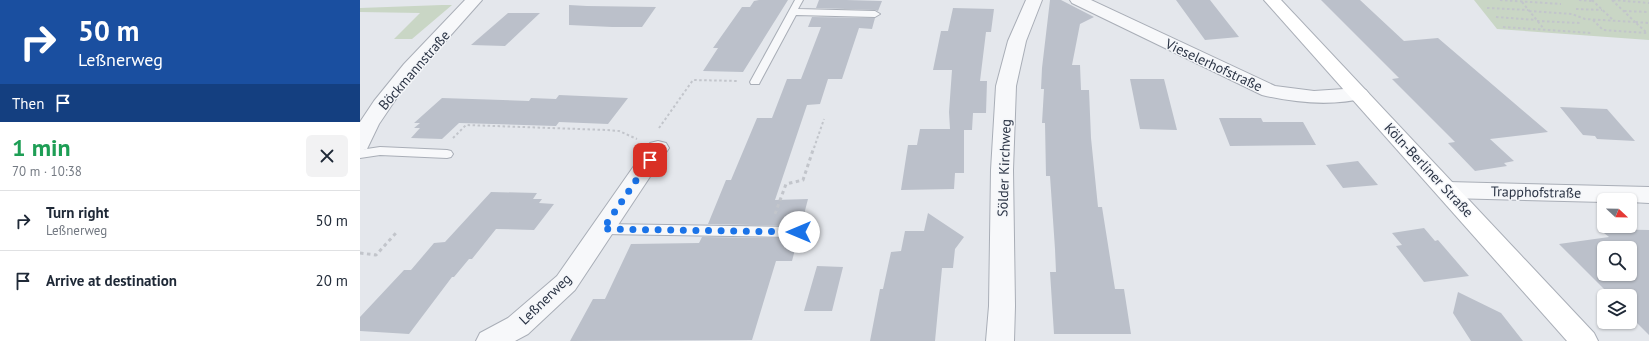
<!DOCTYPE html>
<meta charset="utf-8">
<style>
:root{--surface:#fff;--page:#f2f2f3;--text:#1f2937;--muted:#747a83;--line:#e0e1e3}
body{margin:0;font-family:"PT Sans",sans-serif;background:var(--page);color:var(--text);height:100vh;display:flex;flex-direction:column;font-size:15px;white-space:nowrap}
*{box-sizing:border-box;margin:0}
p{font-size:13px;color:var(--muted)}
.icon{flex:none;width:22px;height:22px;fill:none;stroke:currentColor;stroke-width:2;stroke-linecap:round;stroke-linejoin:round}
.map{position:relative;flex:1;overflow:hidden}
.drawer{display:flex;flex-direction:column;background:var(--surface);width:360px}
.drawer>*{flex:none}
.hud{background:#1a4fa0;color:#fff;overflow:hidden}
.needle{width:26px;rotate:112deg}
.buttons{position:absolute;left:1237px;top:193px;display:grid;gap:8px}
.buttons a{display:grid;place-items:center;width:40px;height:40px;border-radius:6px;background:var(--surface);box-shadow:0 1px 3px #0004;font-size:20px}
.pin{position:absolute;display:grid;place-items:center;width:34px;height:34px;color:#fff;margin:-17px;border-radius:8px;box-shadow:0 2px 6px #0006}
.me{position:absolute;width:44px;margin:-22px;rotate:270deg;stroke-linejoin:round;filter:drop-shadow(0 0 3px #0008)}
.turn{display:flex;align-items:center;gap:14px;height:84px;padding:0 12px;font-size:18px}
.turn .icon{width:52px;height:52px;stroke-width:2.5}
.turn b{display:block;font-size:28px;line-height:34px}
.then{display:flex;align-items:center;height:38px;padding:0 12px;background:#0003;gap:8px;font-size:15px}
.round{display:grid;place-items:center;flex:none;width:42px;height:42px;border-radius:6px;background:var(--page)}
.overview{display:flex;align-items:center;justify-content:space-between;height:68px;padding:0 12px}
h1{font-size:24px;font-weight:600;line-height:30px;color:#1e9e55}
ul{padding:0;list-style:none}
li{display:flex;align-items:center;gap:12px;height:60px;padding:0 12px;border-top:1px solid var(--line)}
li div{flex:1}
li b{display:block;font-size:15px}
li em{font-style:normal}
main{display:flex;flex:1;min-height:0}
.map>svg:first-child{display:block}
.green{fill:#c9d6c5}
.building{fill:#bbc0ca;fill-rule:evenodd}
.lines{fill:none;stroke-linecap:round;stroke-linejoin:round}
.service-casing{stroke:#a9aeb7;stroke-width:2}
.minor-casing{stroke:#a9aeb7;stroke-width:2}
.secondary-casing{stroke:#a9aeb7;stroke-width:2}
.path-far1{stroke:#c2c5cb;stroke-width:2;stroke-dasharray:2.5 2.5;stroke-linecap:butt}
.path{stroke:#c2c5cb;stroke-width:3;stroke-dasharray:3.5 3.5;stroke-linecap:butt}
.service{fill:#f7f8fa;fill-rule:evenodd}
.minor{fill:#f7f8fa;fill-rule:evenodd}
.secondary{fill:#fff;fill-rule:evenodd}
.route{stroke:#1a73e8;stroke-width:7;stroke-dasharray:0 12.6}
.labels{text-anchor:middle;stroke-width:3;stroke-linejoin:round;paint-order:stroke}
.street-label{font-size:14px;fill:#2b3445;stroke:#f4f6f9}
</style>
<main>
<section class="drawer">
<div class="hud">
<div class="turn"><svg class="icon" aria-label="right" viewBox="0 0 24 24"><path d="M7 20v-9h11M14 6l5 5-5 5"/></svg><div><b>50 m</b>Leßnerweg</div></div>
<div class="then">Then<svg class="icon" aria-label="arrive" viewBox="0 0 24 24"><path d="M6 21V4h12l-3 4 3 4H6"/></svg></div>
</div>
<div class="overview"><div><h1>1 min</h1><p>70 m · 10:38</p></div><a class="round"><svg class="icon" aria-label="close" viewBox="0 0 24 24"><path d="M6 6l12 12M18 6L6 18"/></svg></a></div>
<ul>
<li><svg class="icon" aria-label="right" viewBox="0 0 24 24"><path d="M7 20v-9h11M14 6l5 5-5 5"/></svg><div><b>Turn right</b><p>Leßnerweg</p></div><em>50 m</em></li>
<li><svg class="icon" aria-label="arrive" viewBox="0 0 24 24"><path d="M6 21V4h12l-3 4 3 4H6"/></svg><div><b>Arrive at destination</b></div><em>20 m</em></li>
</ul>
</section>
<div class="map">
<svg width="1289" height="341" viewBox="0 0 1289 341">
<rect width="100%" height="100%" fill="#e4e7ec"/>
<!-- green -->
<path class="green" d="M1114,0H1289V40L1137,29Z
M82,5H92L52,39H34L60,13L0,12V8Z"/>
<!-- building -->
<path class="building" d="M399,0H428L383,72L343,71L358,48H353L382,7H390L394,1Z
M459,0H486L522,1L518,11L515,10L456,8Z
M690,0H701L734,17L720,24L712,65H720L721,90H729L731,138L738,207H742L755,289H764L771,334H694L690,272H696L695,249L690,176H686L685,123H682L684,89H681L682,68Z
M816,0H850L879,37L845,40Z
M961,0H1000L1044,41L1078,38L1188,132L1130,139L1154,161L1144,163L1147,166L1115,171L1088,143L1095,142L1032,79L1039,78Z
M209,5L227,6L296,7L282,27H252L209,25Z
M593,8L634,9L631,32H626L620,81H627L626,113H613L612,130H604V173H595L594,189L541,190L548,145H557L560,129H590L589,112L592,70H573L581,31H588Z
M148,13H180L145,46L111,45Z
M452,17L515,18L512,29L499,28L482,79H468L460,104L447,105L415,200L448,199L441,226L348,224L366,180H371L397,118H412L427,79H441L461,27H448Z
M770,79H804L817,130L780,129Z
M199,95L268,98L248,124L199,122L196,126L99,123L82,139L51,138L60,128H54L60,123H54L82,98L169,101L171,98L196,99Z
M1200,107L1247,109L1275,141L1237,139L1235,136L1223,135Z
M859,118H901L903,122H943L956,145L870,146Z
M998,161L1018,185L983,188L966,165Z
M131,192L177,193L173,199H182L179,203L194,204L174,230L136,229L112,259H109L94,277H92L49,334L0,331V317L44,270H51L74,243L85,242Z
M568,213L604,237L595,249L593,268H582L575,341H510L520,289H523L531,252L541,251L545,231H564Z
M1064,228L1075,241L1078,240L1109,276L1064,282L1036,246L1042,245L1032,233Z
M1239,229L1289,230V335L1270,316V296H1251L1199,244L1249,237ZM1244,248H1270V274H1244Z
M342,237L438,238L432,261H416L392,340L210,341L233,299H245L271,244L339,243Z
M457,266L483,267L472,311H444Z
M1098,292L1141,313L1163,341H1111L1093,313Z"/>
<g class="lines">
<!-- service casing -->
<g class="service-casing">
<path id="service" d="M435,0H443L438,9L515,11L520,14L515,17L436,15L400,82L399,84H391L390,82Z
M20,147L87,150L91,151L93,154L91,157L87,158L20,155L0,158V150Z
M243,224L439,227L444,229L446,232L444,235L439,237L243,234L238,232L236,229L238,226Z"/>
</g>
<!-- minor casing -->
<g class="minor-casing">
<path id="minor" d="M105,0H122L42,90L19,124L7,149L0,151V122L14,101L44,64Z
M666,0H682L666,41L656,86L653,170L655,306L654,341H626L629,306L631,170L636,86L648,41Z
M710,0H731L915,86L954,91L999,88L1006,90L1009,94L1006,98C973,106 935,103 902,95L712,3Z
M298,141L306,143L309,148L215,290L168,334L155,341H116L120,333L148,318L197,276L290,143Z
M1088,182L1289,187V203L1270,202V200H1244V202L1088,198L1080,196L1077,190L1080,184Z"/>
</g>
<!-- secondary casing -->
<g class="secondary-casing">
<path id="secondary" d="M904,0H921L1234,333L1238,341H1207Z"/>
</g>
<!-- path-far1 -->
<path class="path-far1" d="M1140,0L1201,4
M1219,0L1232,1
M1232,0L1253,20
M1252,0L1275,22
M1253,0L1289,3
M1162,2L1184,29
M1127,8L1168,10
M1216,9L1242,10
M1169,11L1212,14L1225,19L1275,22
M1264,11L1289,12
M1136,17L1176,20
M1233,20L1243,30L1287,33L1275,22L1289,23
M1177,21L1220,23
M1143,27L1232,33
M299,128L333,80L379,81
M93,138L106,125L247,130L259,131L277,139
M454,148L464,119"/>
<!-- path -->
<path class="path" d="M415,214L426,184L443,180L454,147
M0,253L16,255L36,233"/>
<!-- service -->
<use href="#service" class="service"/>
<!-- minor -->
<use href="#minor" class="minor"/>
<!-- secondary -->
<use href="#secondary" class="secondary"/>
</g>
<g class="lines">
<!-- route -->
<path class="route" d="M290,160L243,229L439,232"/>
</g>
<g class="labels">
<!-- street labels -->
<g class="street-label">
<text transform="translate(854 65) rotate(25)" y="5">Vieselerhofstraße</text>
<text transform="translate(54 70) rotate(-49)" y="5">Böckmannstraße</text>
<text transform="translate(644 168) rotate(-88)" y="5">Sölder Kirchweg</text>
<text transform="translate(1069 170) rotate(47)" y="5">Köln-Berliner Straße</text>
<text transform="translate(1176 192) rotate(1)" y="5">Trapphofstraße</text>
<text transform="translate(185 299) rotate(-44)" y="5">Leßnerweg</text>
</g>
</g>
</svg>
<div class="buttons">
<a><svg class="needle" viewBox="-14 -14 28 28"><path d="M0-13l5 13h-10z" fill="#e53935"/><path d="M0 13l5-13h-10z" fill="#747a83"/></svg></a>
<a><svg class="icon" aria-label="search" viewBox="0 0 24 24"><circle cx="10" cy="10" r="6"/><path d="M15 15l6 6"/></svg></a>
<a><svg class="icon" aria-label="layers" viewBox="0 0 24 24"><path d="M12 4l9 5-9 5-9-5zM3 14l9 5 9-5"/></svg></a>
</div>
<div class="pin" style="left:290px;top:160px;background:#d93025"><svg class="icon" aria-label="arrive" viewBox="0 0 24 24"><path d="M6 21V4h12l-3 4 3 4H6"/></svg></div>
<svg class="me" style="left:439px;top:232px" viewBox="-20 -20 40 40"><circle r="19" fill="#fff"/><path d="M0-13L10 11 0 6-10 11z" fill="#1a73e8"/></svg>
</div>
</main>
